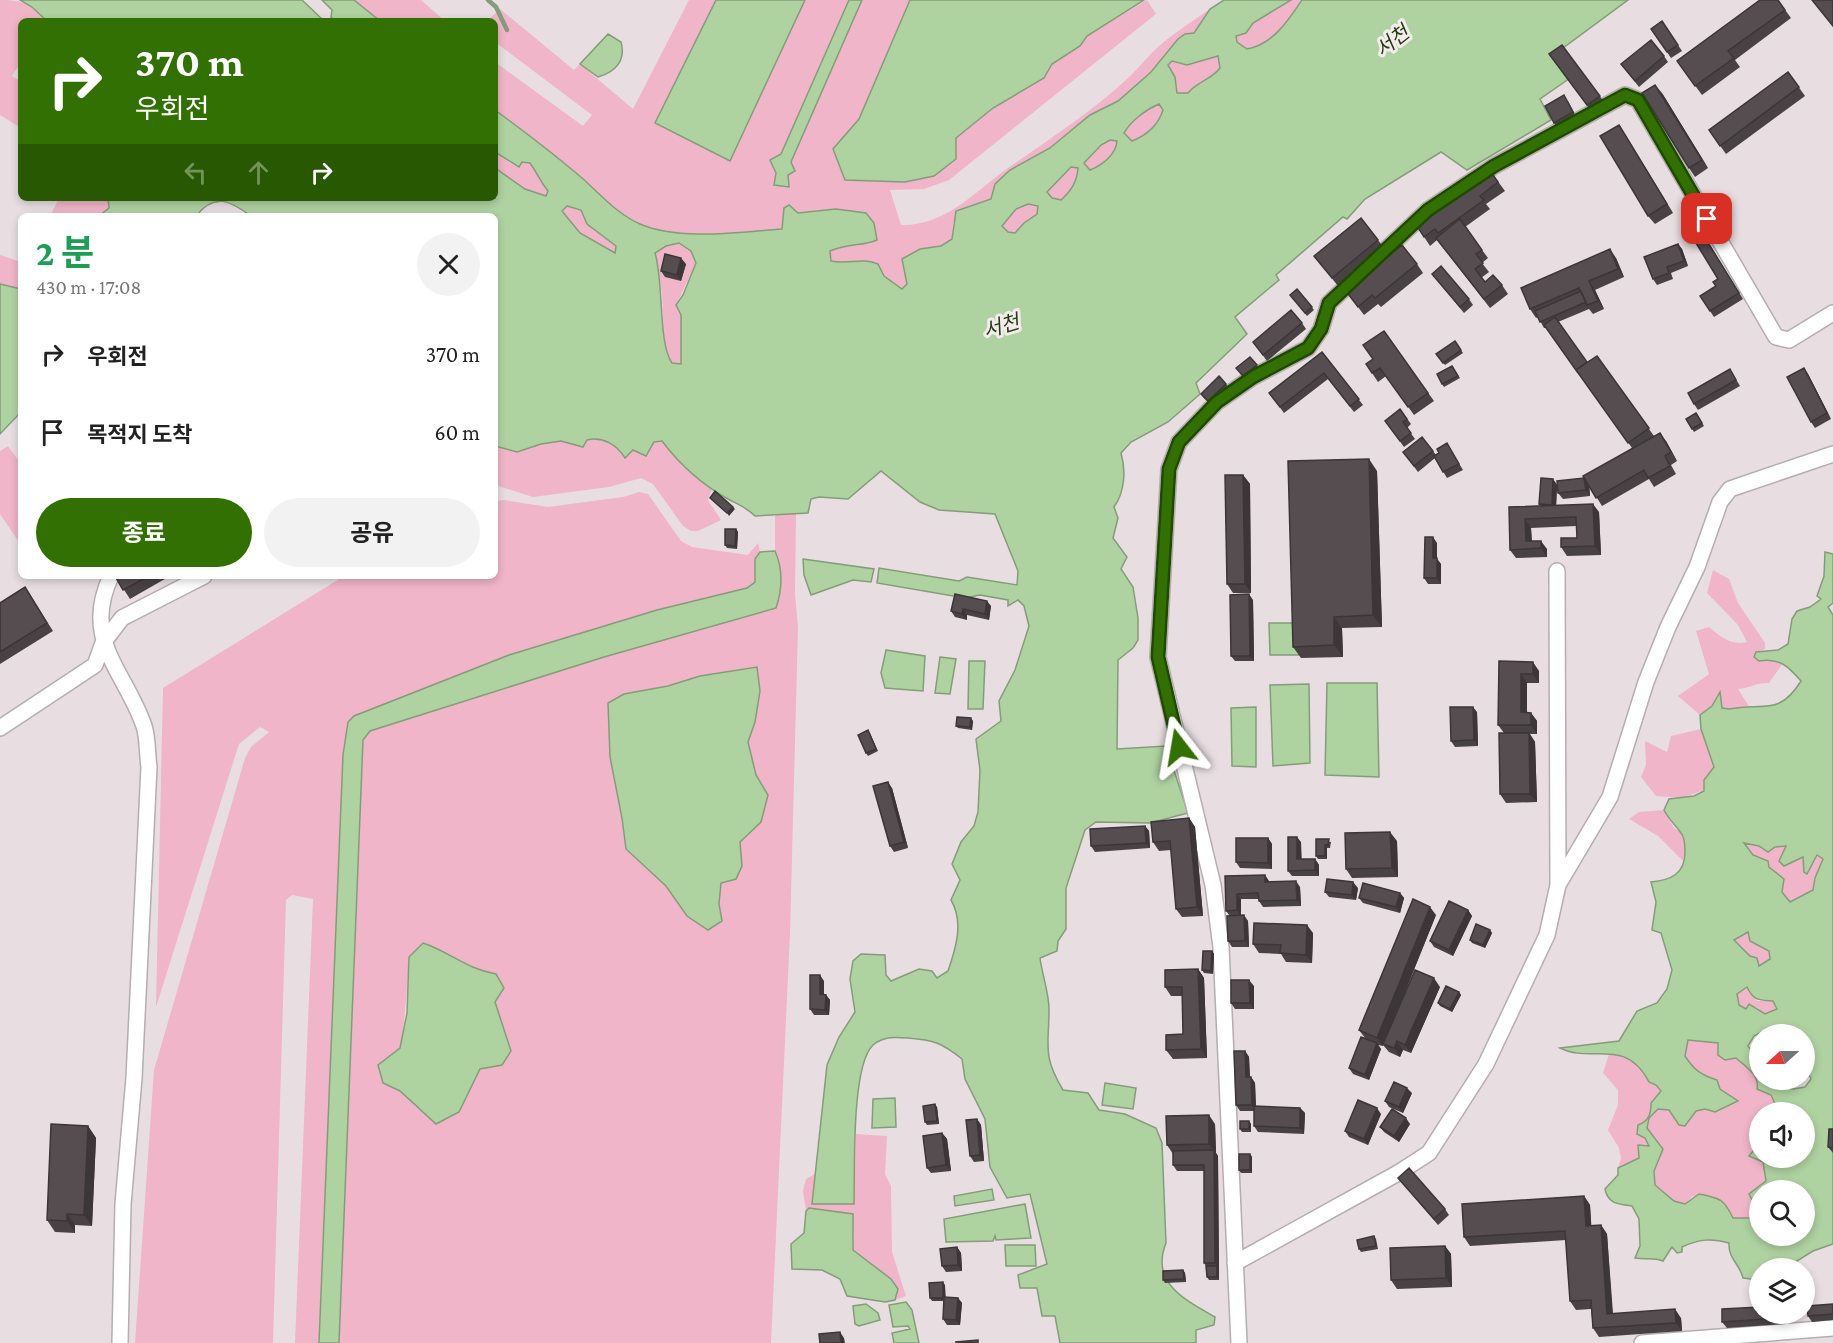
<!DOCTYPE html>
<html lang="ko">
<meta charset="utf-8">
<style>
:root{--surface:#fff;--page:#f2f2f2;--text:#222;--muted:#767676;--accent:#327003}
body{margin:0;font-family:"Crimson Pro","Noto Sans KR",serif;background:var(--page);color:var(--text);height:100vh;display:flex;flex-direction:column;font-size:22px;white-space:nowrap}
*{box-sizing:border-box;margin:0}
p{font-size:20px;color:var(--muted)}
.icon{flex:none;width:33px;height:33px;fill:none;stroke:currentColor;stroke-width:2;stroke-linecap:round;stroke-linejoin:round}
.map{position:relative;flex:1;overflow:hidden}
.details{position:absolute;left:18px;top:213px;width:480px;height:366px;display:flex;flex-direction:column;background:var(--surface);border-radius:9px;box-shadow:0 3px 9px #0003}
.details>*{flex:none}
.hud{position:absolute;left:18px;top:18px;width:480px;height:183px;border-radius:9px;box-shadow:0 3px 9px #0003;background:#327003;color:#fff;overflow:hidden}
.needle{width:39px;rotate:249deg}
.buttons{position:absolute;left:1749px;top:1024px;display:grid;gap:12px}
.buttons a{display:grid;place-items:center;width:66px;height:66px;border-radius:50%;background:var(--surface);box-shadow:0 3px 9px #0003;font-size:30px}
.pin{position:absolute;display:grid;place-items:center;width:51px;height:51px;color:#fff;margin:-26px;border-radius:12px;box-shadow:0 3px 9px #0006}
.me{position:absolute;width:66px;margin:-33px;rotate:346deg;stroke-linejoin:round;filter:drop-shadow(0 0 4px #0008)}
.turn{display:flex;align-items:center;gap:21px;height:126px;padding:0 18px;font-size:27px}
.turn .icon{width:78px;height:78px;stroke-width:2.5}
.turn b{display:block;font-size:42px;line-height:51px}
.lanes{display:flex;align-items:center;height:57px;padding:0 18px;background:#0003;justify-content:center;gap:30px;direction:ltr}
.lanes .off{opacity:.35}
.round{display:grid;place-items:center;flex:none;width:63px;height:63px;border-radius:32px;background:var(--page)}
.head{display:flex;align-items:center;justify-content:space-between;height:102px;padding:0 18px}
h1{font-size:36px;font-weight:700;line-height:45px;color:#1e9e55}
.primary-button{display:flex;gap:12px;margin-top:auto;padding:12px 18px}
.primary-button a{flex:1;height:69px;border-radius:36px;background:var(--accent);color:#fff;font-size:24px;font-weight:700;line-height:69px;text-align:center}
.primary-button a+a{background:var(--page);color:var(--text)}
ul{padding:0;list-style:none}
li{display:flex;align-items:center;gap:18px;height:78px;padding:0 18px}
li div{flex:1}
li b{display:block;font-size:22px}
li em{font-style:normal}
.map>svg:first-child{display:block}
.green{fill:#f0b5c8;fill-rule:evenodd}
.water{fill:#afd2a1;stroke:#859c7a;stroke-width:1.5;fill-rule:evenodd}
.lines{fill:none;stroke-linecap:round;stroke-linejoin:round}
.stream{stroke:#859c7a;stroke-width:4.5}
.street-casing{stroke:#b6adb0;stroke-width:18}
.street{stroke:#fff;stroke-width:15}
.wall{fill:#494245}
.shaded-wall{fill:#3c3638}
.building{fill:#554d50;stroke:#3c3638;stroke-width:1.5}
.route-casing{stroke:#204902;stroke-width:15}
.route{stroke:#327003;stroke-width:10}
.labels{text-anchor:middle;stroke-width:6;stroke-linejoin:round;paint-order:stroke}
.water-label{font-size:20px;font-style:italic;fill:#1f400e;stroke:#f5ebee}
</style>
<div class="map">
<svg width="1833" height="1343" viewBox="0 0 1833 1343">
<rect width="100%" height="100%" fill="#e8dee1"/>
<!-- green -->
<path class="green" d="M0,0C25,0 29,4 47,21H21V62L12,76L21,82V128L0,115Z
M354,0H421L445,21H380Z
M689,0H849L781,154L771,160L776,173L774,185L788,187V175L795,171L791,163L862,0H910L859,119L833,150C882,179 904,199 956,159V138L993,108L1044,78L1052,64L1080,46L1087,36L1147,0L1156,14L949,180L924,189L890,190L901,225C946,226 974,192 1008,168C1048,140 1090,113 1126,80C1137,70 1147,57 1158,47C1174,33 1193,21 1210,9L1194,33L1185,34L1178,39L1151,72L1118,101L1090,115L1050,148L1010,171L995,184L991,199L953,222L952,239L941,246L920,249L907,285L902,289L884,276L878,264C862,257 849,265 831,261L830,251C844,245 854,242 869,244L836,209L798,213L784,208L783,229C738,232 685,240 642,224C618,215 600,194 581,178C553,154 524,131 495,110V62L583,126L592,115L495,42V21H487L500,9L574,70L580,64L633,109Z
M1291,0H1302C1288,21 1273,44 1247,49L1237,42L1236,36L1246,33L1253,23Z
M1218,56L1220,68C1211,80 1196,82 1188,93H1177L1175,77L1168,65L1172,61L1179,64Z
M1159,104L1163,110C1158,126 1147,135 1131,141L1124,133C1131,120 1145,110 1159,104Z
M1110,140L1118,141C1116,154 1103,165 1090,170L1084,163L1101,145Z
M495,152L510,163L519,167L522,162L530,163C538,174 539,180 548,191L547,196L525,189L495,168Z
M1071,167L1078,168C1077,182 1071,191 1061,200L1052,198L1046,192Z
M59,198H108L109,208L99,216H50Z
M1028,204L1038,206L1037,214L1023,223L1016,233L1008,232L1002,226L1016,209Z
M567,206L581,210L587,224L617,246L615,253C604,246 591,240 581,233C572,227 570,218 562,211Z
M679,243L691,251L696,263L676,305L681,314L682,364L672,363L665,355L662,293L655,253L666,246Z
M0,255L21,262V289L0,284Z
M597,438L633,450L662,440L683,467L712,489L708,500L721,520L698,531H691L683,526L653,484L641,478L609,487L533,497L495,485V446L517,452L541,444L561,441L571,443Z
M8,446L21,464V545L0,514V451Z
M639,492L648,494L681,541L692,547L748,555L758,543L760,552L755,559V582L747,588L657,610L509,655L354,716L348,722L343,755L319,1343H295L313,899L292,895L286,900L273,1343H135L154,1070L245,758L251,747L269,732L260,727L239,744L156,1007L163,688L344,576H495V501L504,500L548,507L623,497Z
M783,513H796L795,594L798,628L790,933L771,1343H339L363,740L370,731L604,657L776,608L779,559L775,551V516ZM757,668L760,691L755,722L748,742L756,775L768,795L761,822L740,842L742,866L736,878L721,883L719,904L687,916L666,886L626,849L622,818L610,757L608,703L700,676ZM409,957L458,962L476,971L496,974L495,1002L500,1023L459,1112L436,1123L400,1091C400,1046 407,1002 409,957Z
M1713,570L1729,579L1738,603L1765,643V649L1756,652L1759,661L1769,659L1783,663L1769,683C1757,682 1750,688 1738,689L1750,708L1729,709L1712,707L1700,715L1678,696L1709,674L1696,631L1709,627C1721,637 1731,646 1747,642L1738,625L1707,593Z
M1701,729L1714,767L1704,780V790L1682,798L1656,796L1641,777L1646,765L1645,741L1667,752L1671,736Z
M1664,810L1674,828L1682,833L1685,846V863L1658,836L1629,819L1639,812Z
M1744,843L1786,846L1803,856L1804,872L1814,863L1817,855L1824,859L1815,878L1813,890L1790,902L1782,892L1784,879L1769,867L1767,861L1753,855Z
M1748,932L1769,951L1770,959L1759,966L1757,958L1750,956L1734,940Z
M1748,987L1757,1001H1773L1777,1009L1765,1014L1756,1007L1746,1009L1739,1005L1736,994Z
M1688,1040L1719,1043L1725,1060L1736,1057L1752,1071L1777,1106L1769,1113H1760L1759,1123L1754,1127L1751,1135L1759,1133V1144L1749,1156L1763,1161L1766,1182L1749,1194L1758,1212L1753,1218H1733L1693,1196L1685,1204L1674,1201L1655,1185L1654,1171L1663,1148L1647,1129L1649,1118L1658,1109L1669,1110L1679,1125L1696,1111L1737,1100L1720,1089L1717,1079C1701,1075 1694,1070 1685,1056Z
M1609,1054C1627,1055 1641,1066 1649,1082L1656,1085L1661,1092L1645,1123L1638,1126L1649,1146H1638L1639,1158L1618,1168L1621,1158L1619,1148L1608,1130L1618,1105V1090L1603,1073Z
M856,1134L887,1136L885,1174L891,1186L892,1252L906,1296L895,1300L898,1289L891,1279L853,1250L854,1230L809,1208L806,1211L803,1191L806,1179L815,1174L812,1203L854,1204Z"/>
<!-- water -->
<path class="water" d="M20,0H302L324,21H47L32,7Z
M322,0H354L380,21H335L331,17L332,10Z
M716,0H805L730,161L655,123Z
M849,0H862L791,162L795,171L788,175L789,187L774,185L776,173L770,160L781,154Z
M910,0H1144L1087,36L1080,46L1052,64L1044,78L993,108L956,138V159L934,176L905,182L845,180L833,149L859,119Z
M1224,0H1291L1253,23L1246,33L1236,36L1237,42L1247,49C1273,44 1288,21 1302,0H1628L1555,54L1570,78L1540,99L1551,120L1467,170L1441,152L1365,199L1347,219L1343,217L1276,275L1279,280L1235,317L1247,334L1196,383L1200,394L1168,422L1131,442L1121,453C1126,470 1125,492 1114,507L1118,518L1113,538L1127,557L1121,569L1133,587L1138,618V640L1133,648L1118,660L1117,749L1166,746L1188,813L1150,823L1096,822L1085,830L1066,888V929L1058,941L1057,951L1040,958C1042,974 1049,993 1049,1009C1049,1046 1042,1055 1063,1090L1088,1093L1099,1110L1125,1114L1156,1128L1162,1143L1166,1243C1150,1283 1185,1300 1215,1317L1214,1325L1196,1330V1343H1060L1055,1316H1042L1037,1288H1020L1018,1275L1047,1264L1030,1194L1007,1198L990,1167L985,1119L965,1079L962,1059C942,1043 934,1040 908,1038C895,1037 884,1036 873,1045C851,1066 855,1171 854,1204H812L827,1065L839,1037L855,1012L850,979L853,961L861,954L885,955L886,975L891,981L919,969L932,971L937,978L948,971C956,948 964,922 951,900L960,880L952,864L961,842L974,826L978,812L980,770L976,739L1001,721L999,701L1015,670L1029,626L1024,606L1018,600L1008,606V600L980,595L965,598L877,583L879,568L959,581L967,577L1017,585L1018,571L995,514L939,510L920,502L881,471L848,499L819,497L811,499L808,513L755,516C746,507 739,505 728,499C701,484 680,465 662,441L654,442L646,456L633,450L625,458C617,445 603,436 587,440L583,447L561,441L541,444L517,452L495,446V216H251C230,201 215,192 196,216H99L109,208L108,198H495V168L525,189L546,196L548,191C539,180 538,174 530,163L522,162L519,167L495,152V110C525,132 554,154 582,178C600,194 617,214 640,224C680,241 740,232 782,229L784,208L789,205L798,213L836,209L866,213L874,223L877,240C865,246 848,243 830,251L831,261C849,265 862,257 878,264L884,276L902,289L907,284L902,259L920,249L941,246L952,239L956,211L991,199L995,184L1010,170L1050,148L1090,115L1118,101L1151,72L1178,39L1185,34L1194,33L1210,9ZM1218,56L1220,68C1211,80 1196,82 1188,93H1177L1175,77L1168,65L1172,61L1187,65ZM1159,104L1163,110C1158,126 1147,135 1132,141L1124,133C1131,121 1145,110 1159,104ZM1110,140L1117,141C1116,154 1103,165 1090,170L1084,163L1101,145ZM1071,167L1078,168C1077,182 1071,191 1061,200L1052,198L1047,192ZM1028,204L1038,206L1037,214L1024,223L1015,233L1008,232L1002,226L1016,209ZM567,206L581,210L587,224L616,246L615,253L580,233L562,211ZM679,243L691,251L696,263L683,295L676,305L681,315V364L672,363C658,344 664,282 655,253L666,246Z
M608,34L621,42C626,60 616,72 598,77L580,64Z
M0,284L21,289V412L0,434Z
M775,551C783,569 782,590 776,608L604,657L370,731L363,740L339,1343H319L343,755L348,722L354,716L509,655L657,610L747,588L755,582V559L760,552Z
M1825,552L1833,554V603L1828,607L1833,615V1244L1813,1251L1792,1264L1793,1269H1760L1759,1280L1743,1278C1740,1264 1728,1259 1729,1243C1711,1238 1699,1239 1682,1247V1252L1677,1253L1672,1247L1663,1261C1653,1257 1645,1260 1635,1258L1640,1246L1639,1219L1632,1206C1618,1204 1608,1204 1605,1189L1618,1175V1168L1639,1158L1638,1145L1649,1146L1645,1138L1637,1134L1638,1125C1649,1121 1651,1114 1651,1103L1661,1091L1656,1085L1649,1082C1625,1036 1591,1064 1560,1048L1619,1041L1637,1011L1657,1003L1667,989L1672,970L1661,933L1652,930L1656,902L1651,882C1671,880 1685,874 1685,852C1685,846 1685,837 1681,833C1675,824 1669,820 1664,810L1669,799L1694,796L1704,791V780L1714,767L1701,729L1700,715L1712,706L1720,692L1722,708L1729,709C1762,702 1779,717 1801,681C1789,667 1779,657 1759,661L1754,657L1756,652L1778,650L1788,644L1792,619L1797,611L1810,607L1821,599L1817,596L1824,576ZM1744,843L1759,846L1768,852L1775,847L1786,846L1779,861L1784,866L1803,857L1804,872L1807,874L1817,855L1823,859L1815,878L1813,890L1790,902L1782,892L1784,879L1769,867L1768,861L1753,855ZM1748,932L1750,941L1769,951L1770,959L1759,966L1757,958L1750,956L1734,940ZM1747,987C1754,1001 1758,1000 1773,1001L1777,1009L1765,1014L1749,1004L1746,1009L1739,1005L1737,994ZM1767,1029L1780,1030L1784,1035H1804L1805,1067L1811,1079L1805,1087L1793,1089L1772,1086L1770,1080H1760L1759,1052L1754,1054L1748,1046L1754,1036ZM1688,1040L1718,1043V1055L1725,1060L1736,1058C1745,1066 1760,1075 1757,1089L1771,1095L1776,1106L1769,1113H1804V1158H1760L1759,1144L1749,1156L1763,1162L1766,1181L1749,1194L1758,1212L1753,1218H1733C1724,1199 1720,1198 1699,1194L1685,1204L1674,1201L1655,1185L1654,1171L1663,1149L1647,1128L1649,1118L1658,1109L1669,1110L1679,1125L1685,1126L1696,1111L1705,1109L1715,1112L1738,1101L1720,1089L1717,1080C1701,1075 1694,1070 1685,1056ZM1760,1191H1804V1236H1760Z
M803,559L874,569L871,582L853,580L811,595L804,575Z
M1269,623H1300V655H1270Z
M886,650L925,656L923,691L885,688L881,673Z
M940,657L956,659L950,694L935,693Z
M969,661H985L983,709H968Z
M757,667L760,691L755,722L748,742L756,775L768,795L761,822L740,842L742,866L736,879L721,883L719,904L722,921L708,930L687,916L666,886L626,849L622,818L610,757L608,703L624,694L668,686L700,676Z
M1327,683H1377L1379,777L1325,775Z
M1309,684L1310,763L1273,766L1270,685Z
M1256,707V767L1232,766L1231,708Z
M423,943C450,952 466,969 496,974L504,988L495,1002L511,1051L502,1065L480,1069L459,1112L436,1124L400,1091L383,1083L378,1065L400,1048L407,1013L409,957Z
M1105,1083L1136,1088L1133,1109L1102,1105Z
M895,1098L896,1127L872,1128L873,1099Z
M992,1189L994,1200L955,1206L954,1196Z
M1025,1204L1031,1238L996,1240L995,1236L993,1241L946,1242L944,1219Z
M809,1208L853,1214V1250L891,1279L898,1289L895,1300L885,1302L847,1296L840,1279L822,1270L792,1269L791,1244L804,1233L806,1211Z
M1005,1245H1035L1036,1266H1006Z
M906,1302L912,1310L919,1343H894L892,1333L910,1329L908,1326L893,1327L889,1305Z
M866,1304L878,1313L880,1320L859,1326L855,1324L853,1306Z"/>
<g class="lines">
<!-- stream -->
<path class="stream" d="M488,0L496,7L507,30"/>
<!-- street casing -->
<g class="street-casing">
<path id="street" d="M111,576C81,640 125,671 144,726C148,738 147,754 149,767L134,1078L123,1204L120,1343
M0,728L95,665L103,643L122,618L204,576
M1558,885L1610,797L1646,682L1668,627L1697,567L1720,502L1730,489L1833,454
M1235,1263L1398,1173L1429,1153L1486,1064L1547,935L1558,885L1557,571
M1239,1343L1221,947L1213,885L1158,657L1169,469L1179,442L1217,402L1253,377L1308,348L1321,329L1329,303L1428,210L1494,166L1625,95L1638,100L1776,337L1789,340L1833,313
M1642,1343L1833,1328"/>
</g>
<!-- street -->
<use href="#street" class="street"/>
</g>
<!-- wall -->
<path class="wall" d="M1778,0L1791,18L1735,60L1740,67L1702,95L1677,61Z
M1662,21L1682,51L1671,58L1651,29Z
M1562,45L1604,102L1591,111L1549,54Z
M1664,56L1668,62L1639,87L1621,64Z
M1788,72L1805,96L1726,154L1709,130Z
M1662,93L1708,168L1695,177L1689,168Z
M1568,101L1577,118L1558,129L1554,123Z
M1619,125L1673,213L1655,224L1648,216Z
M1491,172L1505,191L1486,204L1490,209L1465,227L1488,258L1482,263L1489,272L1481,278L1485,282L1502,285L1508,294L1490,308L1437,240L1430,246L1417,226Z
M1378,240L1384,248L1338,286L1314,256Z
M1709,243L1743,299L1714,317L1710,311L1718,279Z
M1678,244L1682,249L1688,266L1671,273L1673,279L1657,285L1653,279Z
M1616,258L1624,277L1595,290L1604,309L1593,314L1589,309L1558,322L1587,362L1597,356L1654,436L1666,441L1677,461L1671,465L1676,474L1654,487L1649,479L1602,506L1589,485L1590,496L1563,499L1558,493L1632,448L1546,328H1544L1538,317L1536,318L1530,309Z
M686,264L681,281L665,277L661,271Z
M1417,264L1423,273L1381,307L1378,304L1364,315L1346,291Z
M1432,274L1469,299L1473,305L1464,313Z
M1297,289L1314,310L1307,316L1290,295Z
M1302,323L1306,329L1267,361L1253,342Z
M1384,331L1434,401L1414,415L1386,376L1378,382L1366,364L1373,359Z
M1455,341L1463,353L1445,365L1436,354Z
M1322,352L1363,405L1354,412L1328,379L1284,413L1269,393Z
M1250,357L1259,368L1245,379L1236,368Z
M1452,366L1460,378L1444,387L1442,384Z
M1804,368L1808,374L1831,419L1815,428L1811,422Z
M1730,369L1740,386L1698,410L1694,404Z
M1226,384L1228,387L1210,404L1203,397Z
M1400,409L1411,424L1407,428L1415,439L1404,447L1385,421Z
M1696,413L1704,426L1694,432L1686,419Z
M1422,437L1436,455L1439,453L1447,443L1463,470L1447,478L1435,458L1418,472L1403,452Z
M1377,471L1382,627L1342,628L1343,657L1301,658L1293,647Z
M1243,475L1250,484L1251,593H1233L1227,584Z
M1553,479L1557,485L1556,505L1599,512L1601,555L1567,556L1561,547L1577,538L1576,526L1531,528L1532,541L1547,549V557L1516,558L1510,550L1509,507L1540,506L1539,504Z
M736,529L738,532L737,549L727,548L725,545Z
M1437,543V559L1441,564V584H1428L1424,578Z
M115,576H170L130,599Z
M25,587L53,631L0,664V603Z
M955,594L991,606L989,620L967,615V620L955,617L951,611Z
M1253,600L1254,661H1235L1231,656Z
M1499,661L1539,671V683H1527V712L1531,713L1537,721V734H1530L1535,742L1537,802L1506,803L1500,794L1504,733L1498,725Z
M1477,712L1478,746L1455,747L1451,741Z
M973,721L972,730L958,728L956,726Z
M870,733L878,751L868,756L866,753Z
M892,788L908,848L894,852L890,846Z
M1189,818L1195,827L1203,916L1182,917L1176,909L1171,850L1159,851L1153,842Z
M1145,826L1149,831L1150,848L1095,852L1091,846Z
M1268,838L1272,844V869L1240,868L1236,862Z
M1316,839L1331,842L1330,848H1327V859H1318L1316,856Z
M1397,841L1398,877L1352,878L1346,869Z
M1301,842V859H1315L1319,865V876H1292L1288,871Z
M1265,875L1269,882L1300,887L1301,906L1263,907L1259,901V899H1241V915L1248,921L1249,947H1232L1228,941L1230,916L1226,911L1225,876Z
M1358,888L1356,900L1329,897L1325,892Z
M1400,893L1404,898L1400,913L1363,903L1359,898Z
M1468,910L1472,916L1453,956L1434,947L1430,941Z
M1436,915L1399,1007L1440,987L1411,1053L1403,1050L1400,1057L1389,1052L1383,1045V1046L1378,1045L1381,1049L1369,1080L1353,1074L1349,1068L1365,1038L1359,1030Z
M1490,930L1492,933L1485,948L1472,943L1470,940Z
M1313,933L1312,963L1286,962L1281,954L1259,953L1253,944Z
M1212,951L1214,954L1213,974L1204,973L1202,970Z
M1198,969L1204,978L1207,1058L1173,1059L1166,1050L1183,1034L1182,996H1171L1165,987Z
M824,981V994L826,995L830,1000L829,1015H814L810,1009Z
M1254,986V1009H1235L1231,1003Z
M1459,992L1461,995L1452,1012L1440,1006L1438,1003Z
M1245,1051L1249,1057L1250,1077H1251L1255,1083L1256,1106L1300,1108L1305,1113L1304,1134L1258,1132L1254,1126V1111H1240L1236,1105Z
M1412,1093L1403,1113L1389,1107L1385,1101Z
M937,1107L939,1124L927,1125L925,1122Z
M1381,1114L1368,1145L1349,1137L1345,1131Z
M977,1119L981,1125L984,1161L974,1162L970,1156Z
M1249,1121L1251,1124V1132H1242L1240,1129Z
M1215,1124L1216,1153L1218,1156L1219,1280H1209L1207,1277L1206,1266L1204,1263V1171H1177L1173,1165V1154L1167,1145Z
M1410,1124L1399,1142L1384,1132L1380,1127Z
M88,1126L96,1138L92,1226L75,1225V1233L55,1232L47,1220Z
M1833,1129V1153L1828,1147Z
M942,1133L947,1139L951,1171L931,1173L927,1168Z
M1250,1154L1252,1157V1173H1241L1239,1170Z
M1398,1178L1445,1209L1449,1215L1438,1225Z
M1584,1196L1590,1205L1591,1226L1601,1225L1607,1234L1613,1313L1681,1318L1682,1331L1599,1337L1593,1328L1591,1309L1576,1310L1570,1301L1566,1240L1470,1246L1464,1237Z
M1374,1236L1376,1239L1378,1249L1361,1252L1359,1249Z
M1445,1246L1451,1254L1452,1287L1397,1289L1391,1280Z
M957,1247L961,1253L962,1271L946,1272L942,1266Z
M1183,1270L1185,1273L1186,1282L1165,1283L1163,1280Z
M945,1285V1297L958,1298L962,1303L960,1325H947L943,1319L944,1301H932L930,1298Z
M1833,1304V1320L1812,1322L1808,1316Z
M1760,1314H1784L1785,1324L1727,1328L1722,1322Z"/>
<!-- shaded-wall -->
<path class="shaded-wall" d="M1655,85L1662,93L1708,168L1702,160Z
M1619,125L1625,134L1673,213L1667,204Z
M1678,244L1682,249L1688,266L1684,261Z
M1610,249L1616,258L1624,277L1618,269Z
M681,258L686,264L681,281L677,275Z
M1589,281L1595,290L1604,309L1598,301Z
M1804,368L1808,374L1831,419L1827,413Z
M1660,433L1666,441L1677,461L1671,452Z
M1369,459L1377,471L1382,627L1373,615Z
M1243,475L1250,484L1251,593L1245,584Z
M1584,478L1589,484L1590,496L1586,490Z
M1553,479L1557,485L1556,511L1552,505Z
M1593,504L1599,512L1601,555L1595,546Z
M733,507L735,509L729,516L727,513Z
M1525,519L1531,528L1532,550L1526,541Z
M736,529L738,532L737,549L735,546Z
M1433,537L1437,543V559L1441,564V584L1437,578L1433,558Z
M1541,541L1547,549V557L1541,548Z
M1249,594L1253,600L1254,661L1250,656Z
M987,601L991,606L989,620L985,614Z
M963,609L967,615V620L962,614Z
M1334,617L1342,628L1343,657L1334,645Z
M1533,662L1539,671V683L1533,674Z
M1521,674L1527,683V721L1521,712Z
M1473,707L1477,712L1478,746L1474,740Z
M1531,713L1537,721V734L1531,725Z
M971,718L973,721L972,730L970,727Z
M1529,733L1535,742L1537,802L1530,794Z
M888,782L892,788L908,848L904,842Z
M1189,818L1195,827L1203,916L1197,907Z
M1145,826L1149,831L1150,848L1146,843Z
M1390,832L1397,841L1398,877L1392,868Z
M1297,837L1301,842L1302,865L1297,859Z
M1268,838L1272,844V869L1268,863Z
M1325,845L1327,848V859L1325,856Z
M1315,859L1319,865V876L1315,870Z
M1265,875L1269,881V888L1265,882Z
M1296,881L1300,887L1301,906L1297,900Z
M1353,882L1358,888L1356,900L1352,895Z
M1400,893L1404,898L1400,913L1396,907Z
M1237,894L1241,899V916L1237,910Z
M1430,907L1436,915L1383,1046L1377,1038Z
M1468,910L1472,916L1453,956L1449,950Z
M1244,915L1248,921L1249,947L1245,941Z
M1307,925L1313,933L1312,963L1306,955Z
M1490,930L1492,933L1485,948L1483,945Z
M1212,951L1214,954L1213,974L1211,971Z
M1198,969L1204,978L1207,1058L1201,1049Z
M820,975L824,981V1000L820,994Z
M1434,978L1440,987L1411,1053L1405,1045Z
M1249,980L1254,986V1009L1250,1003Z
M1459,992L1461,995L1452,1012L1450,1009Z
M826,995L830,1000L829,1015L825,1010Z
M1397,1041L1403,1050L1400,1057L1394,1048Z
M1377,1043L1381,1049L1369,1080L1365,1075Z
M1245,1051L1249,1057L1250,1083L1246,1077Z
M1251,1077L1255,1083L1256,1111L1252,1105Z
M1407,1088L1412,1093L1403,1113L1399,1107Z
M935,1104L937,1107L939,1124L937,1121Z
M1300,1108L1305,1113L1304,1134L1300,1128Z
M1377,1108L1381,1114L1368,1145L1364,1139Z
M1209,1115L1215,1124L1216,1153L1218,1156L1219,1269L1215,1263L1214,1150L1209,1144Z
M1406,1118L1410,1124L1399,1142L1394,1136Z
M977,1119L981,1125L984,1161L980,1155Z
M1249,1121L1251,1124V1132L1249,1129Z
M88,1126L96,1138L92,1226L84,1215Z
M942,1133L947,1139L951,1171L946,1165Z
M1250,1154L1252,1157V1173L1250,1170Z
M1584,1196L1590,1205L1592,1235L1586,1226Z
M67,1214L75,1225V1233L67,1221Z
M1601,1225L1607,1234L1613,1322L1607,1314Z
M1445,1246L1451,1254L1452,1287L1446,1278Z
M957,1247L961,1253L962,1271L958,1265Z
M1217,1266L1219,1269V1280L1217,1277Z
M1183,1270L1185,1273L1186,1282L1184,1279Z
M943,1282L945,1285L946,1301L943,1298Z
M958,1298L962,1303L960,1325L956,1320Z
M1675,1309L1681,1318L1682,1331L1676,1323Z
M1781,1314H1784L1785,1324L1781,1318Z
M840,1332L844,1338L845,1343H841Z"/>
<!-- building -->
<path class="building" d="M1760,0H1778L1785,10L1728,51L1734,58L1695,86L1677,61Z
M1812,0H1833V26Z
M1662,21L1678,45L1667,52L1651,29Z
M1651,40L1664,56L1635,81L1621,64Z
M1562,45L1600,96L1587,105L1549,54Z
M1788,72L1799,87L1720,146L1709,130Z
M1655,85L1702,160L1689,168L1642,93Z
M1564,95L1573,112L1554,123L1545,106Z
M1619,125L1667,204L1648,216L1600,136Z
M1491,172L1498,182L1480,196L1484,200L1438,233L1435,229L1424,237L1417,226Z
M1361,218L1378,240L1332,278L1314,256Z
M1460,219L1482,250L1476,254L1483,263L1475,269L1485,282L1493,275L1502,285L1484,299L1436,238Z
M1705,238L1739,293L1710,311L1700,296L1716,286L1713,282L1718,279L1696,243Z
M1678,244L1684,261L1667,267L1669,273L1653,279L1644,257Z
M1402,245L1417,264L1375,298L1372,295L1358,307L1346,291Z
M1610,249L1618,269L1589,281L1598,301L1587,305L1579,288L1530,309L1521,288Z
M665,254L681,258L677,275L661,271Z
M1441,266L1469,299L1460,307L1432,274Z
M1297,289L1312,307L1305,313L1290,295Z
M1581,291L1586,302L1540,322L1535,311Z
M1291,310L1302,323L1263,355L1253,342Z
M1555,317L1587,362L1576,370L1578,373L1544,325Z
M1384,331L1428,393L1408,407L1380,368L1372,373L1366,364L1373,359L1363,345Z
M1455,341L1461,350L1443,363L1436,354Z
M1322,352L1359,399L1350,406L1324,373L1280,407L1269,393Z
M1597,356L1649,428L1628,443L1576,370Z
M1250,357L1257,365L1243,376L1236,368Z
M1452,366L1458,376L1442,384L1437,374Z
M1804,368L1827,413L1811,422L1787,377Z
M1730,369L1736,380L1694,404L1688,393Z
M1219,376L1226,384L1208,401L1201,394Z
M1400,409L1407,419L1403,422L1411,433L1400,441L1385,421Z
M1696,413L1702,423L1692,429L1686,419Z
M1660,433L1671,452L1665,456L1670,466L1648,478L1644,470L1596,498L1583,476Z
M1422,437L1433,451L1414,466L1403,452Z
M1447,443L1459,464L1443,472L1434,456L1439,453L1437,449Z
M1369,459L1373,615L1334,617V645L1293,647L1288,461Z
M1225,475H1243L1245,584H1227Z
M1541,478L1553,479L1552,505L1539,504Z
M1584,478L1586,490L1558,493L1557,481Z
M715,491L733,507L727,513L710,498Z
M1593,504L1595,546L1561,547V538H1577L1576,517L1525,519L1526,541H1541V548L1510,550L1509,507Z
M725,529H736L735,546L725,545Z
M1425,537H1433V558H1437V578H1424Z
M115,576H149L123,590Z
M25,587L47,623L0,652V603Z
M955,594L987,601L985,614L963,609L962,614L951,611Z
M1249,594L1250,656H1231L1230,595Z
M1499,661L1533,662V674H1521V712L1531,713V725H1498Z
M1450,707H1473L1474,740L1451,741Z
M957,717L971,718L970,727L956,726Z
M868,730L876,749L866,753L858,735Z
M1499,733H1529L1530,794H1500Z
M888,782L904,842L890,846L873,786Z
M1189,818L1197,907L1176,909L1170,841L1153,842L1151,822Z
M1145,826L1146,843L1091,846L1090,829Z
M1390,832L1392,868L1346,869L1345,833Z
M1288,837H1297V859H1315V870L1288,871Z
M1236,838H1268V863L1236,862Z
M1316,839H1329L1328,845H1325V856H1316Z
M1265,875V882L1296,881L1297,900L1259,901L1258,893L1237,894V910L1226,911L1225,876Z
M1327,879L1353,882L1352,895L1325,892Z
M1363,883L1400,893L1396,907L1359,898Z
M1413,899L1430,907L1377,1038L1359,1030Z
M1449,901L1468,910L1449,950L1430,941Z
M1244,915L1245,941H1228L1227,916Z
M1254,923L1307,925L1306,955L1280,953L1281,945L1253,944Z
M1476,924L1490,930L1483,945L1470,940Z
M1203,951H1212L1211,971L1202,970Z
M1198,969L1201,1049L1166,1050V1035L1183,1034L1182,987H1165V970Z
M1415,970L1434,978L1405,1045L1397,1041L1394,1048L1383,1044Z
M810,975H820V994L826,995L825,1010L810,1009Z
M1231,980H1249L1250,1003H1231Z
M1446,986L1459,992L1450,1009L1438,1003Z
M1361,1037L1377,1043L1365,1075L1349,1068Z
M1234,1051H1245L1246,1077H1251L1252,1105H1236Z
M1394,1082L1407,1088L1399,1107L1385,1101Z
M1358,1100L1377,1108L1364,1139L1345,1131Z
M935,1104L937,1121L925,1122L923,1106Z
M1254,1106L1300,1108V1128L1254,1126Z
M1392,1109L1406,1118L1394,1136L1380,1127Z
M1209,1115V1144L1167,1145L1166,1116Z
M977,1119L980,1155L970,1156L966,1120Z
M1240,1121H1249V1129H1240Z
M51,1124L88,1126L84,1215L67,1214V1221L47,1220Z
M1829,1129H1833V1148L1828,1147Z
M942,1133L946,1165L927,1168L923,1136Z
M1214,1150L1215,1263H1204V1165H1173V1151Z
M1239,1154H1250V1170H1239Z
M1409,1168L1445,1209L1434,1219L1398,1178Z
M1584,1196L1586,1226L1601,1225L1607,1314L1675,1309L1676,1323L1593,1328L1591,1300L1570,1301L1565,1231L1464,1237L1462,1204Z
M1374,1236L1376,1246L1359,1249L1357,1240Z
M1445,1246L1446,1278L1391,1280L1390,1248Z
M957,1247L958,1265L942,1266L940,1249Z
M1206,1266H1217V1277H1207Z
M1183,1270L1184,1279L1163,1280V1271Z
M943,1282V1298H930L929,1283Z
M944,1297L958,1298L956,1320L943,1319Z
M1833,1304V1314L1808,1316L1807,1306Z
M1760,1307V1314H1781V1318L1722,1322V1309Z
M840,1332L841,1343H820L819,1334Z
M978,1340V1343L955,1342Z"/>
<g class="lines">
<!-- route casing -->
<g class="route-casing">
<path id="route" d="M1179,747L1158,657L1169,469L1179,442L1217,402L1253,377L1308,348L1321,329L1329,303L1428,210L1494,166L1625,95L1638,100L1707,219"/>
</g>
<!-- route -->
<use href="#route" class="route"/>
</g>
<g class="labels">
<!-- water labels -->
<g class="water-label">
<text transform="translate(1392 41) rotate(-38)" y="7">서천</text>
<text transform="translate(1001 326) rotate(-17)" y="7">서천</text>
</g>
</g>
</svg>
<div class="buttons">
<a><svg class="needle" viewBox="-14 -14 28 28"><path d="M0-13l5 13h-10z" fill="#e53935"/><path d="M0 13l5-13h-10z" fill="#767676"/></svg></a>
<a><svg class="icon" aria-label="sound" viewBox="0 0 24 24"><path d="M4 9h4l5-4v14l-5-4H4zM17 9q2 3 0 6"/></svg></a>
<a><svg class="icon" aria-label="search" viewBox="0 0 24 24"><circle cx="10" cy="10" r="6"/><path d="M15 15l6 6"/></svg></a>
<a><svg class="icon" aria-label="layers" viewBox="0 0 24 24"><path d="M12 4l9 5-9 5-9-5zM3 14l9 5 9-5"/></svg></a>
</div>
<div class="pin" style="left:1707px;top:219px;background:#d93025"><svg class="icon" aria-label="arrive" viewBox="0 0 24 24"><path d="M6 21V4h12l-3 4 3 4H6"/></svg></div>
<svg class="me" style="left:1179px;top:747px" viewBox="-20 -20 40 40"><path d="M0-17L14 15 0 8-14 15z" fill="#327003" stroke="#fff" stroke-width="4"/></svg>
<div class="hud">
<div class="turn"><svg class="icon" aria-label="right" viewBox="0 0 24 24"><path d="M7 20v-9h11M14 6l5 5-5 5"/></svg><div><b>370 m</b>우회전</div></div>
<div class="lanes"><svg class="icon off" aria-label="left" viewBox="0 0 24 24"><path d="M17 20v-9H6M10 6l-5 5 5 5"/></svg><svg class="icon off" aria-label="ahead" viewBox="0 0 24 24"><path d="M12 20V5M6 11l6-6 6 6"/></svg><svg class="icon" aria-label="right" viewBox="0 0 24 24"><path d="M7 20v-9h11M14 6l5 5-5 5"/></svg></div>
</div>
<section class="details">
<div class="head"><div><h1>2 분</h1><p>430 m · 17:08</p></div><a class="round"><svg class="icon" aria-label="close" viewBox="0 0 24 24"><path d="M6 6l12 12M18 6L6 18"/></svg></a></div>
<ul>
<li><svg class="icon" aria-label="right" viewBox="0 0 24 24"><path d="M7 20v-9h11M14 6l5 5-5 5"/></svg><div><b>우회전</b></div><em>370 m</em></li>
<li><svg class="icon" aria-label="arrive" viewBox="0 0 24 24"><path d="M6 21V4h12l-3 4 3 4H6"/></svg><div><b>목적지 도착</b></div><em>60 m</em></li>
</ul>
<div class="primary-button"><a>종료</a><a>공유</a></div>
</section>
</div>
